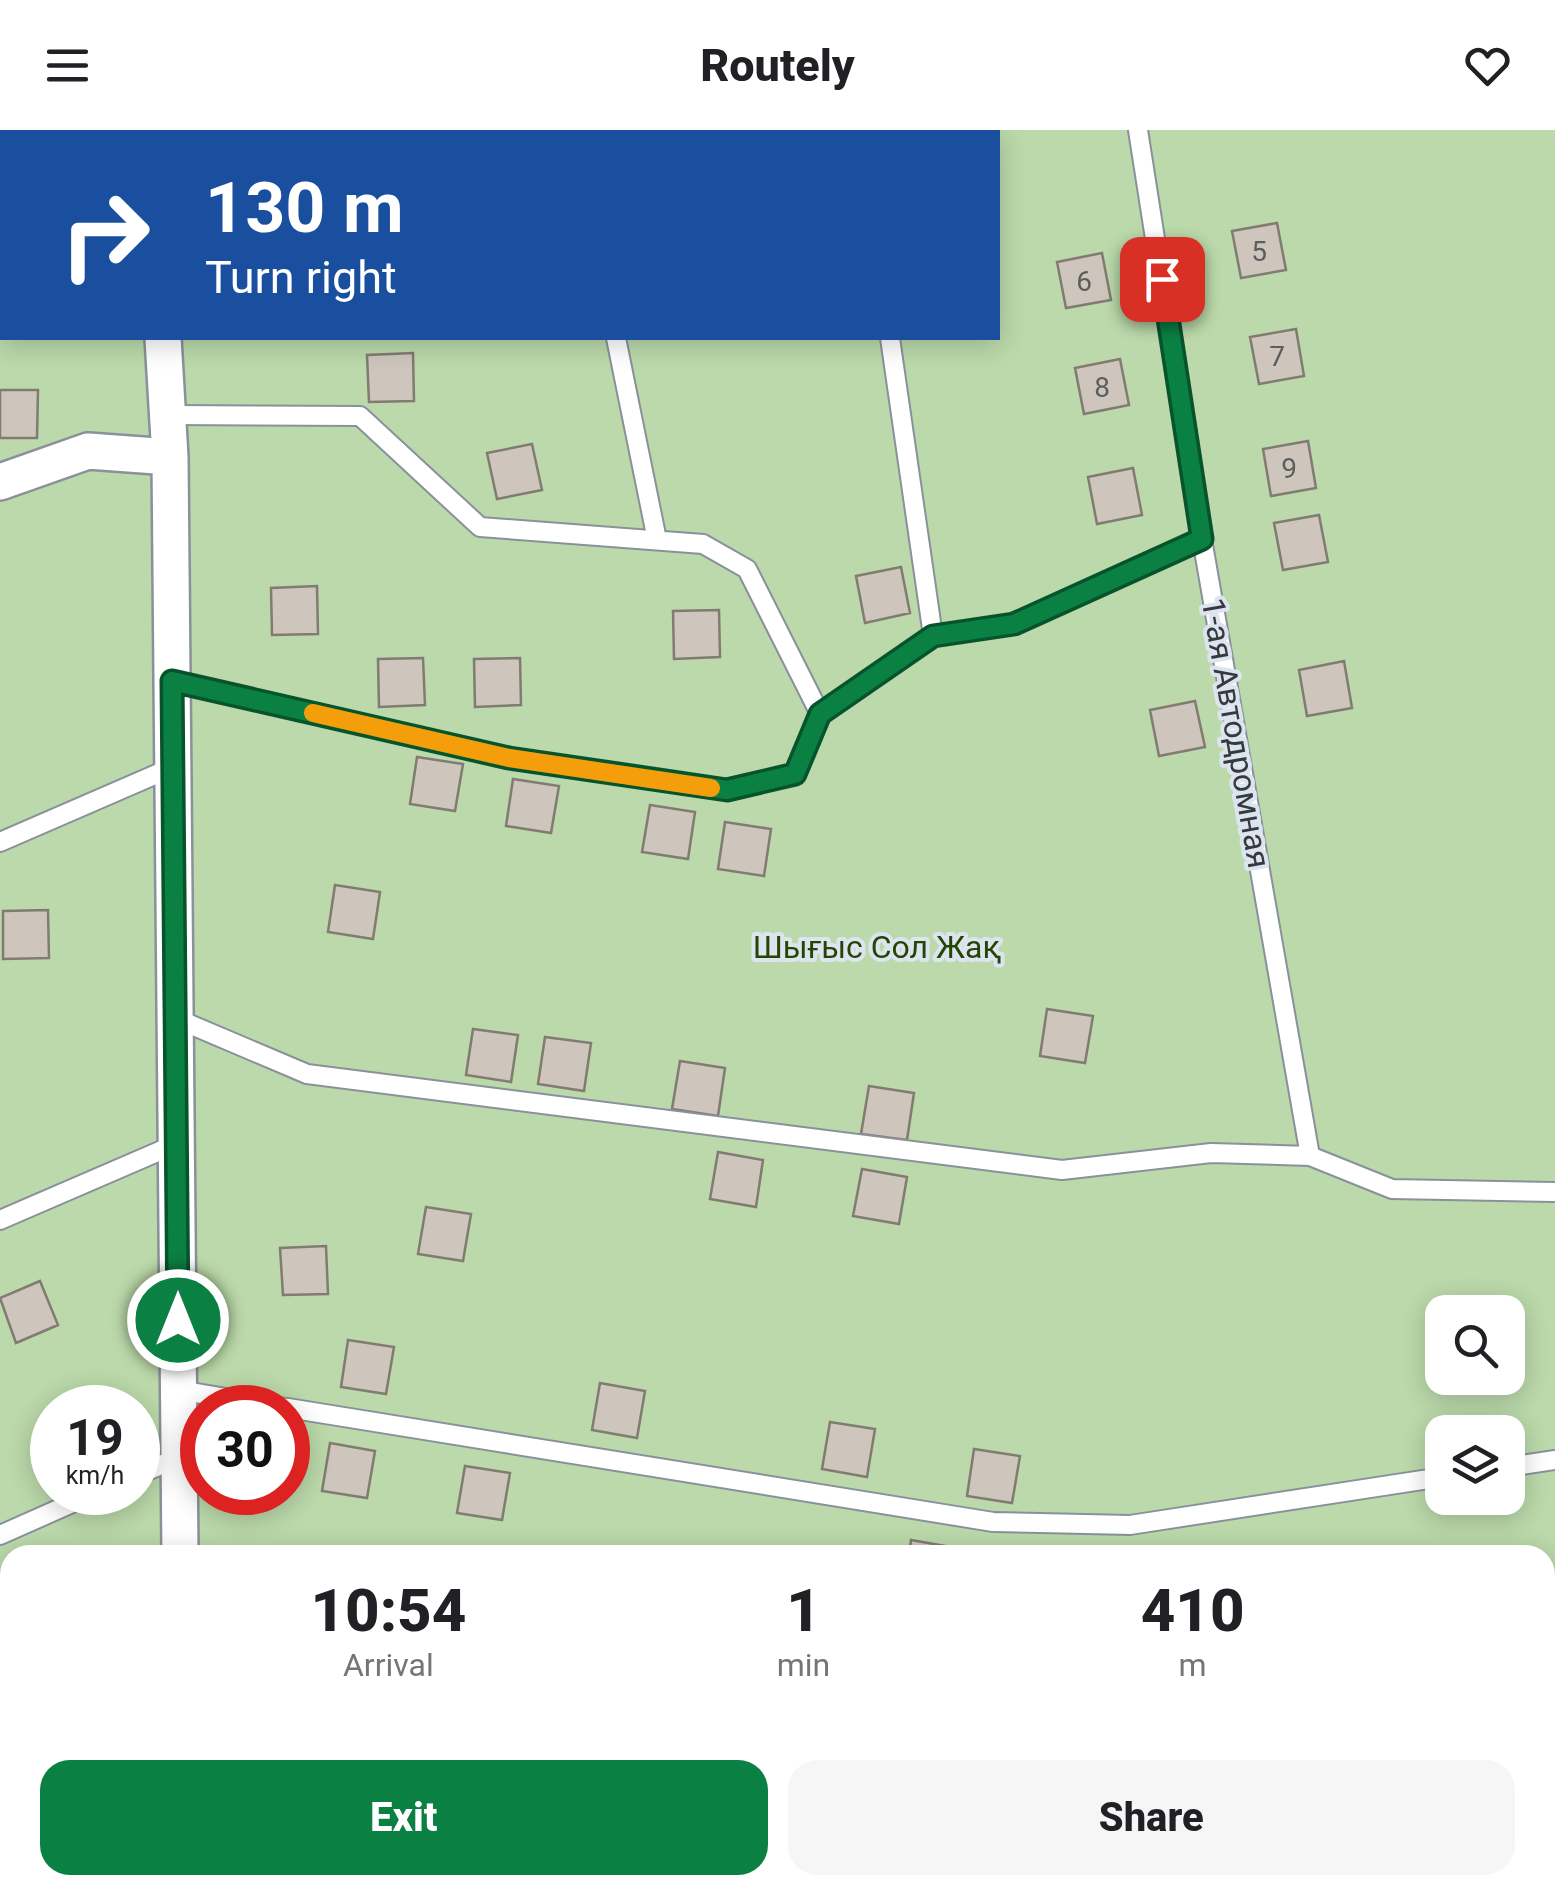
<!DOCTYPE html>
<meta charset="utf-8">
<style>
:root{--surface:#fff;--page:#f6f6f6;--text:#202124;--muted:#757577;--accent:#0b8043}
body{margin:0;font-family:Roboto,sans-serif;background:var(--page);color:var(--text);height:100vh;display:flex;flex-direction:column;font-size:38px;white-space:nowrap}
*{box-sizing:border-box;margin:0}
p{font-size:32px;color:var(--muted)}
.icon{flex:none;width:55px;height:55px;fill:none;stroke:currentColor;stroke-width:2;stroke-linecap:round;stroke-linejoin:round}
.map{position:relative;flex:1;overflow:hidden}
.side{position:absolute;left:0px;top:1415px;width:1555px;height:350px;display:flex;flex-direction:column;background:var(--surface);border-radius:30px 30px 0 0;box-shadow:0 5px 25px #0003}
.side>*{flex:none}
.hud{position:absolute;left:0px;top:0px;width:1000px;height:210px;box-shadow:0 5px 25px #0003;background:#1a4fa0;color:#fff;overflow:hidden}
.fabs{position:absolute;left:1425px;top:1165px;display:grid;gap:20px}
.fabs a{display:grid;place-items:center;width:100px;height:100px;border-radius:20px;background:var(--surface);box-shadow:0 5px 25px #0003;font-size:50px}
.speed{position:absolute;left:30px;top:1255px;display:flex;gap:20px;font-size:50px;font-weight:700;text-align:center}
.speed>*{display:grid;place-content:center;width:130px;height:130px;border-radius:50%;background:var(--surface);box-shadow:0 5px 25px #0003;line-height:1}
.speed small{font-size:25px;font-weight:400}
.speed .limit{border:15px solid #d22;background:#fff;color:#111}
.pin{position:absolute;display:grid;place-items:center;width:85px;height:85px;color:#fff;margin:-42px;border-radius:20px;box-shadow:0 5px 15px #0006}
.me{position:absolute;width:110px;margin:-55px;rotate:0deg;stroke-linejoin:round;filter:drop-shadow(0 0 8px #0008)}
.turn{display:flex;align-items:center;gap:35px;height:210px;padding:0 40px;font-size:45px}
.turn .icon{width:130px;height:130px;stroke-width:2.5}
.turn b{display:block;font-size:70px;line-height:85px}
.eta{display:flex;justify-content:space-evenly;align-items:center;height:170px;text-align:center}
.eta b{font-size:60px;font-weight:800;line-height:70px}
.action{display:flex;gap:20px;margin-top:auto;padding:20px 40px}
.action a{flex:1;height:115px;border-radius:30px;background:var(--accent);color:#fff;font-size:40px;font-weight:800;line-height:115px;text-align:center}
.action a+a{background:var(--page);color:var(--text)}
header{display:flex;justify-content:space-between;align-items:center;height:130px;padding:0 40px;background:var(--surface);font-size:45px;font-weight:800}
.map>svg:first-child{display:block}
.green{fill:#bbd9aa;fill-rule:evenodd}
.building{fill:#cec6bc;stroke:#827b71;stroke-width:2.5}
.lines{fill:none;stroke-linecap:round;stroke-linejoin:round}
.lane-casing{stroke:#89919a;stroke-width:22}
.street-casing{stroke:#89919a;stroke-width:40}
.lane{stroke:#fff;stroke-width:18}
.street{stroke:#fff;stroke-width:35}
.route-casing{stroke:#07532c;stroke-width:25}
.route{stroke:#0b8043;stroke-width:18}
.slow{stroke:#f59e0b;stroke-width:18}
.labels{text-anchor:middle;stroke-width:8;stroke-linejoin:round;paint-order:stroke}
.number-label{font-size:28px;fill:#5c5d5e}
.street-label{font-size:32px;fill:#363a3e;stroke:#dce5ef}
.park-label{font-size:32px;fill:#234603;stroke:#dce5ef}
</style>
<header><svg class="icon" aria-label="menu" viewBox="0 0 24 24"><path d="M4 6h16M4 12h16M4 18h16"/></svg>Routely<svg class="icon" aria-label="heart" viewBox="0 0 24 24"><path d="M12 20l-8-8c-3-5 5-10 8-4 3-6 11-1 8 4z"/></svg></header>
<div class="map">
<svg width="1555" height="1765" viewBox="0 0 1555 1765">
<rect width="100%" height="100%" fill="#dce5ef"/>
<!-- green -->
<path class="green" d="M0,0H1555V1765H0ZM2,2H998V208H2ZM1442,1182H1508V1248H1442ZM52,1278H138V1362H52ZM202,1278H288V1362H202ZM1442,1302H1508V1368H1442ZM10,1425H1545V1755H10Z"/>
<!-- building -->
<path class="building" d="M1277,93L1286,140L1241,148L1232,101Z
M1102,123L1111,170L1066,178L1057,132Z
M1296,199L1304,246L1259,254L1250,207Z
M413,223L414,271L369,272L367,225Z
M1120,229L1129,275L1084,284L1075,238Z
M0,260H38L37,308H0Z
M1308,311L1316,358L1271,366L1263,319Z
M532,314L542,360L497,369L487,323Z
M1133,338L1142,385L1097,394L1088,347Z
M1319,385L1328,432L1283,440L1274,393Z
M901,437L910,483L865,493L856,446Z
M317,456L318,504L272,505L271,458Z
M719,480L720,527L674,529L673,481Z
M423,528L425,575L379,577L378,529Z
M520,528L521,575L475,577L474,529Z
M1344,531L1352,578L1307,586L1299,540Z
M1195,571L1205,617L1159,626L1150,580Z
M417,627L463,634L455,681L410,674Z
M513,649L559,656L551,703L506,696Z
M650,675L695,682L688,729L642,722Z
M725,692L771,699L764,746L718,739Z
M335,755L380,762L373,809L328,802Z
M48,780L49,828L3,829V781Z
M1047,879L1093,886L1085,933L1040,926Z
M473,899L518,905L511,952L466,945Z
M545,907L591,913L584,961L538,954Z
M680,931L725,938L718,986L672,979Z
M869,956L914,963L907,1010L861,1004Z
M718,1022L763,1030L756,1077L710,1069Z
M862,1039L907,1047L899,1094L853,1086Z
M426,1077L471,1084L463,1131L418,1124Z
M326,1116L328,1164L283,1165L280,1118Z
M40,1151L58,1195L16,1213L0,1168Z
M348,1210L394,1217L386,1264L341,1257Z
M600,1253L645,1261L637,1308L592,1300Z
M830,1292L875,1299L867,1347L822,1339Z
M330,1313L375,1321L367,1368L322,1361Z
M974,1319L1020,1326L1012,1373L967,1366Z
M465,1336L510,1343L502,1390L457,1383Z
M911,1410L957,1418L956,1425H909Z
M9,1475L10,1526L0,1530V1479Z
M0,1600H10V1648L0,1647Z
M0,1707H10V1755L0,1754Z
M850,1755H896L895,1765H848Z
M960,1755L1006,1761L1005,1765H959Z
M1272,1755H1318L1317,1765L1270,1762Z
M1391,1755H1437L1435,1765H1389Z"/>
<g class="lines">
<!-- lane casing -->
<g class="lane-casing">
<path id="lane" d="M840,0L841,2
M1138,0L1202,409L1310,1026
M601,2V0
M616,208L657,410
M890,208L933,506
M169,285L360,286L480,397L703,414L747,439L820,584
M172,551L509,628L727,660L795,644L820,584L933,506L1014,494L1202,409
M0,712L173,637
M175,888L307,944L1062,1040L1211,1023L1310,1026L1392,1059L1555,1062
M0,1090L176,1014
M178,1260L286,1278
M288,1278L993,1392L1130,1395L1442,1347
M1508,1337L1555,1330
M138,1345L179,1327
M0,1405L97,1362
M1169,1755L1229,1765"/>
</g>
<!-- street casing -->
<g class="street-casing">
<path id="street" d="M148,0V2
M163,208L170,327L180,1425
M0,352L88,321L170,327
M172,1765L173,1755"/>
</g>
<!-- lane -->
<use href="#lane" class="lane"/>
<!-- street -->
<use href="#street" class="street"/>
</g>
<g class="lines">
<!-- route casing -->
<g class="route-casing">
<path id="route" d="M178,1190L172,551L509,628L727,660L795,644L820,584L933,506L1014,494L1202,409L1162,149"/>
</g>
<!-- route -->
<use href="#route" class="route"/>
<!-- slow -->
<path class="slow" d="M313,583L509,628L711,658"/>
</g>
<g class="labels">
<!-- number labels -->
<g class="number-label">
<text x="1259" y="131">5</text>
<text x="1084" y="161">6</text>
<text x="1277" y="236">7</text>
<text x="1102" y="267">8</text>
<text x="1289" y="348">9</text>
</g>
<!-- street labels -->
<g class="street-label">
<text transform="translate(1236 603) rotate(80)" y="11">1-ая Автодромная</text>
</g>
<!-- park labels -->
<g class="park-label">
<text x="877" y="828">Шығыс Сол Жақ</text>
</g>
</g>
</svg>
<div class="fabs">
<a><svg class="icon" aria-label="search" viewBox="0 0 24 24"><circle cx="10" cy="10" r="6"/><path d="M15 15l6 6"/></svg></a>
<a><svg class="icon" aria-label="layers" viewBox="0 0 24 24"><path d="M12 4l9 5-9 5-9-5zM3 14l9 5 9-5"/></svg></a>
</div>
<div class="speed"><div>19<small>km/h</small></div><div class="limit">30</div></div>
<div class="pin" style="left:1162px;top:149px;background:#d93025"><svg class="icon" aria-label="arrive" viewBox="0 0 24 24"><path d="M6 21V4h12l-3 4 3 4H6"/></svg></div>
<svg class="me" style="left:178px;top:1190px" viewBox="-20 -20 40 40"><circle r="17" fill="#0b8043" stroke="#fff" stroke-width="3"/><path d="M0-11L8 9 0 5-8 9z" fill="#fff"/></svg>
<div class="hud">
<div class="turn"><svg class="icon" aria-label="right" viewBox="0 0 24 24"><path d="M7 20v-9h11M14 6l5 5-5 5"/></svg><div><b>130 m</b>Turn right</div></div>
</div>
<section class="side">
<div class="eta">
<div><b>10:54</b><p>Arrival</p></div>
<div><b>1</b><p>min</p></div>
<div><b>410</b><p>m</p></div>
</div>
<div class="action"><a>Exit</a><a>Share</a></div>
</section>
</div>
